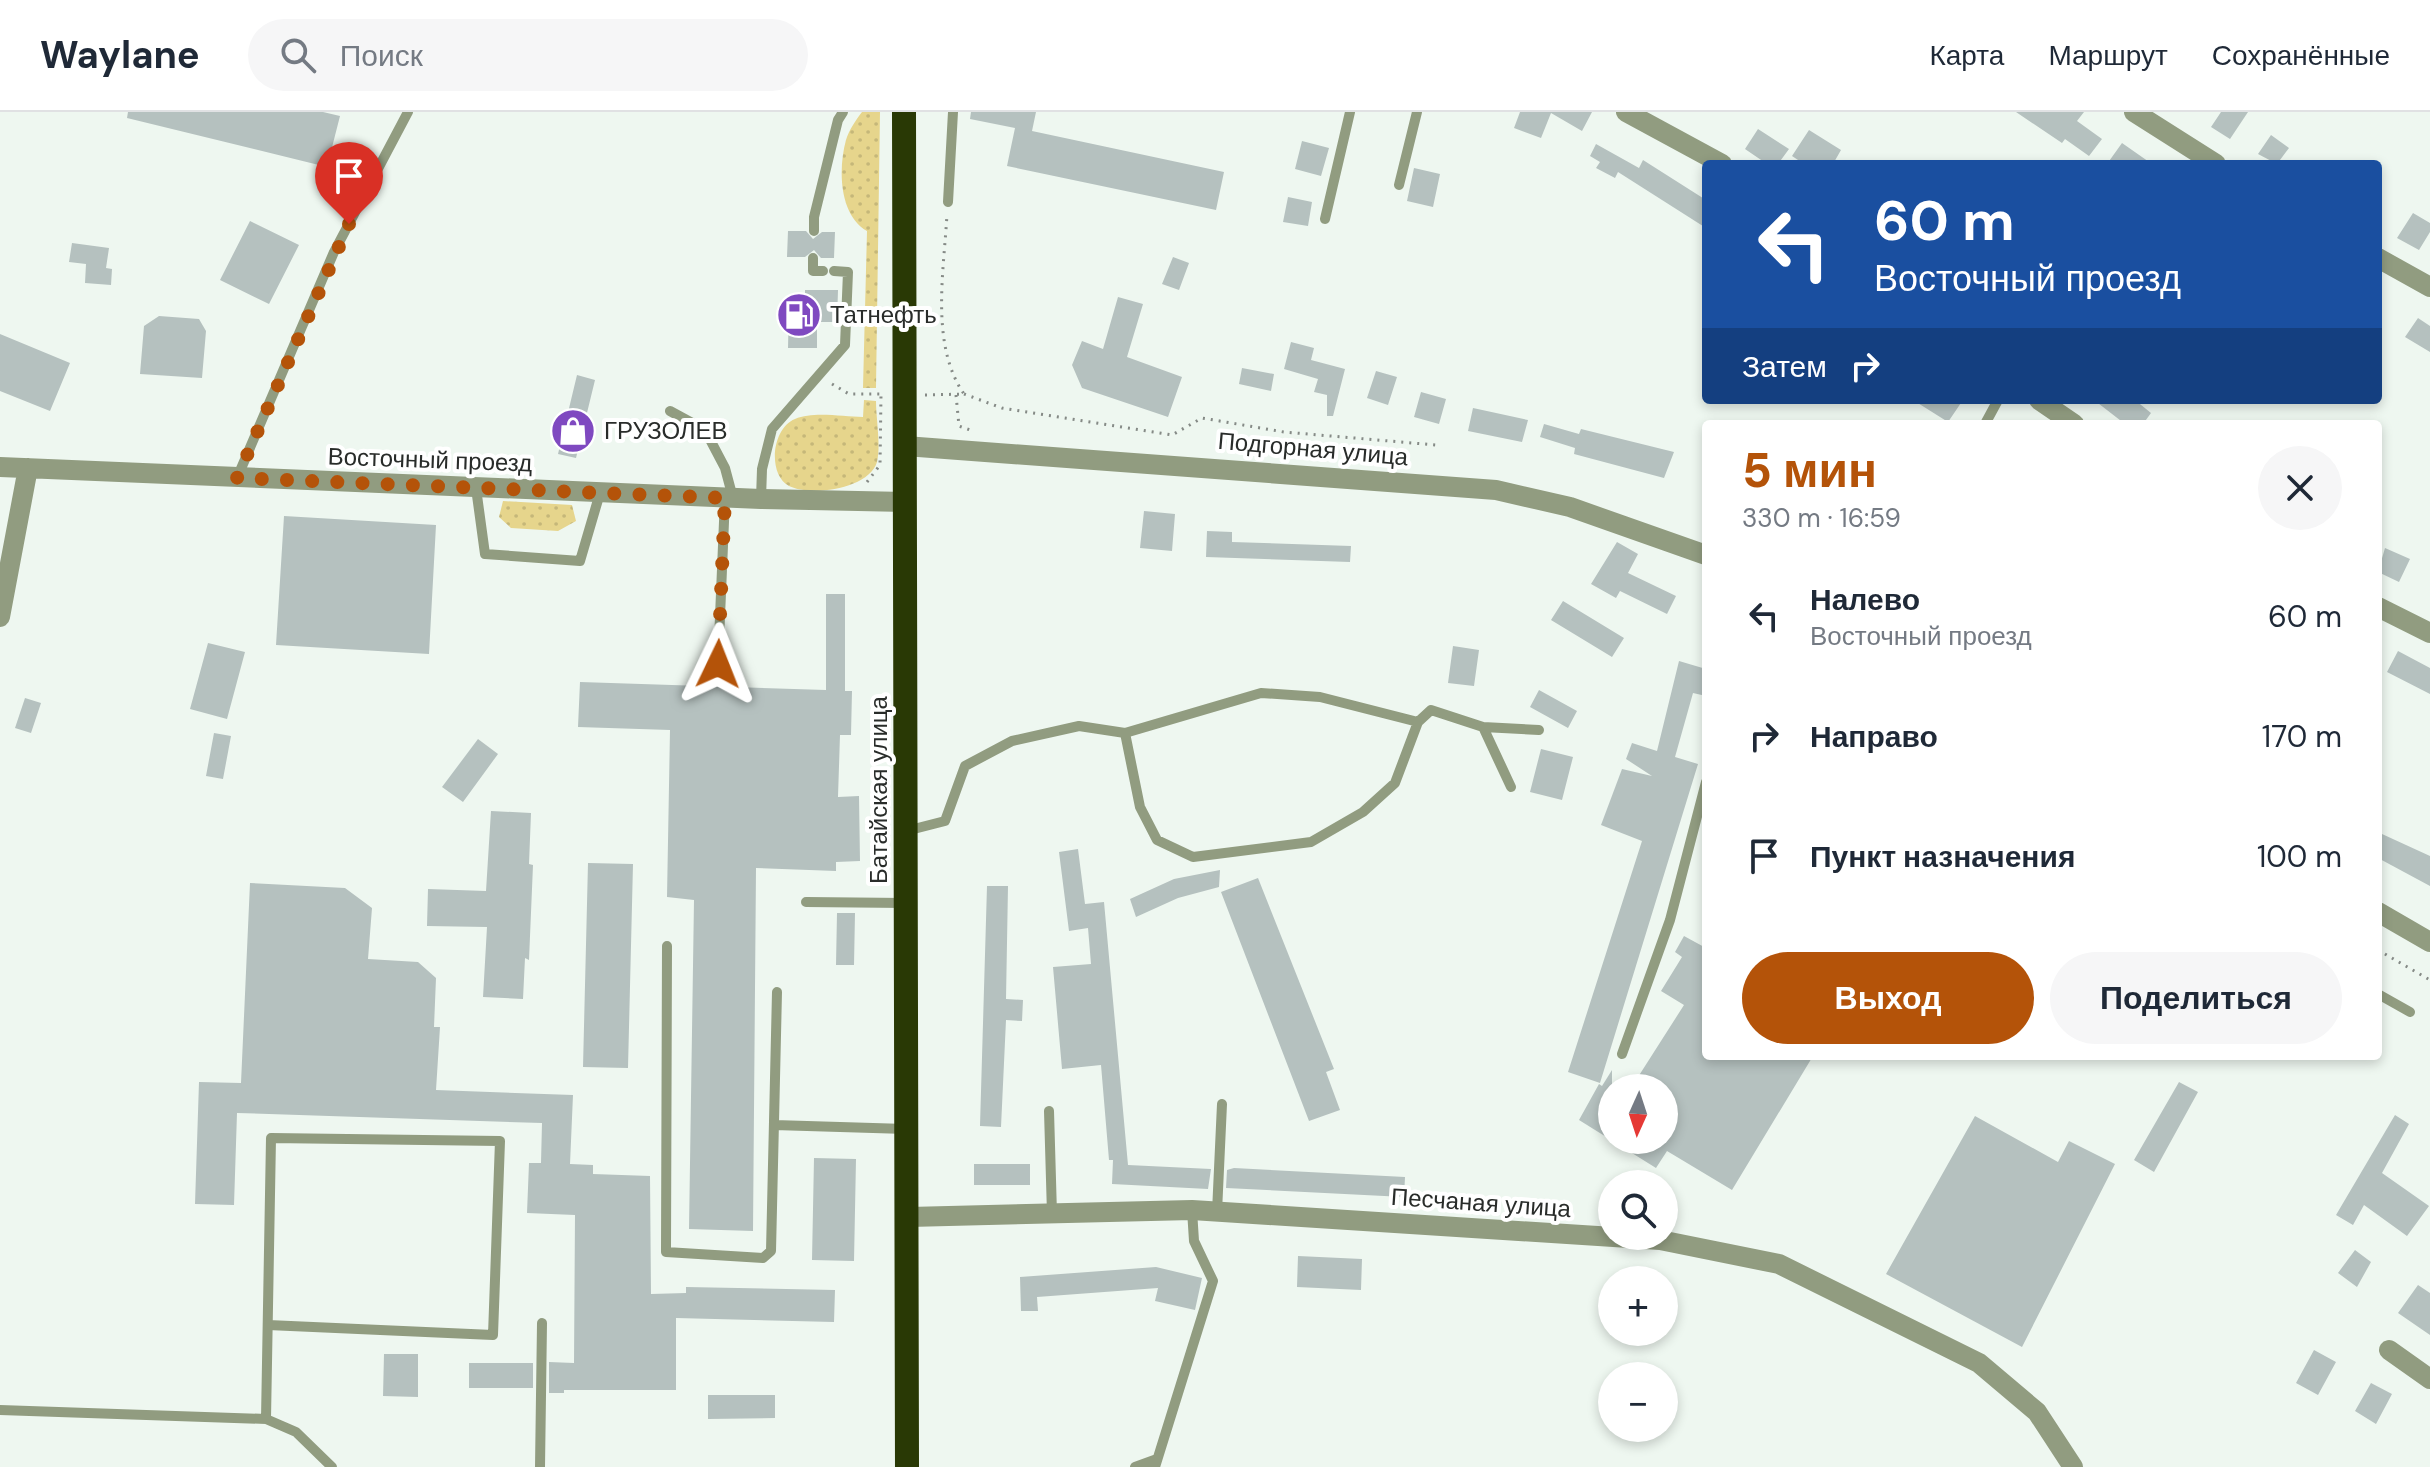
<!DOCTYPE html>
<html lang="ru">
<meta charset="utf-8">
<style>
:root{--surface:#fff;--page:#f6f6f7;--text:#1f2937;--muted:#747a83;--line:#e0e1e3;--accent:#b45309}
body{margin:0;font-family:"DM Sans",sans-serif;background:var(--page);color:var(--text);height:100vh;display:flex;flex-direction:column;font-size:30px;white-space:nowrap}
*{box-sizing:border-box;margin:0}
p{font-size:26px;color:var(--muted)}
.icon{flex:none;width:44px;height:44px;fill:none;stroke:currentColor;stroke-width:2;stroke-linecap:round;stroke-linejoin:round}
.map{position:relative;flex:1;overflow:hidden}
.panel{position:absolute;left:1702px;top:308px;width:680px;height:640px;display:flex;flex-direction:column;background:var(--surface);border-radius:8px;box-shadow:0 4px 12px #0003}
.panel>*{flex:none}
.guide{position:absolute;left:1702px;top:48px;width:680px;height:244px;border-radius:8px;box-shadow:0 4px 12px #0003;background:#1a4fa0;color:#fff;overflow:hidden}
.needle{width:52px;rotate:183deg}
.tools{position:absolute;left:1598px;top:962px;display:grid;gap:16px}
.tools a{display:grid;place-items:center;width:80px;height:80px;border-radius:50%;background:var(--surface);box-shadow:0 4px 12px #0003;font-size:40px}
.pin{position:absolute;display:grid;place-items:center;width:68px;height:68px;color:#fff;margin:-82px -34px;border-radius:50% 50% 50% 0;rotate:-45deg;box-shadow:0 0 8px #0007}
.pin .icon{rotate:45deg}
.me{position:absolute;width:88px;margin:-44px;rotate:2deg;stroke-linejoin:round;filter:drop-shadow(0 0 6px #0008)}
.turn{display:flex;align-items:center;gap:28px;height:168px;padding:0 40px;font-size:36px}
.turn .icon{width:104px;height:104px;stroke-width:2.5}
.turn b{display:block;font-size:56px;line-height:68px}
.then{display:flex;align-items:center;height:76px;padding:0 40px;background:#0003;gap:16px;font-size:30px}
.round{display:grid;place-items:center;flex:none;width:84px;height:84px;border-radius:42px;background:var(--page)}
.overview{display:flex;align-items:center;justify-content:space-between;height:136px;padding:0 40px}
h1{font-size:48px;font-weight:800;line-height:60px;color:var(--accent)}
.primary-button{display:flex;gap:16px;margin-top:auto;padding:16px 40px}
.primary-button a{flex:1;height:92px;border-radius:48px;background:var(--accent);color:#fff;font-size:32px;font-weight:800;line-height:92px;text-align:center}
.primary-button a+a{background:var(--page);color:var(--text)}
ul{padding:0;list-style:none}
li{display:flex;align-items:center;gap:24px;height:120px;padding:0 40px}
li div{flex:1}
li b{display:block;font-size:30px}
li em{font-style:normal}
header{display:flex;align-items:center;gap:48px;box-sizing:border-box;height:112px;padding:0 40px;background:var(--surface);border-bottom:2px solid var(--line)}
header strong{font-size:38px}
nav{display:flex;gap:44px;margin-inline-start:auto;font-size:28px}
.search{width:560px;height:72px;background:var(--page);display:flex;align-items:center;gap:20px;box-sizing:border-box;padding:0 28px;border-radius:44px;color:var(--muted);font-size:30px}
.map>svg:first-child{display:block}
.grass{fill:url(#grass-dots)}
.building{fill:#b5c1bf}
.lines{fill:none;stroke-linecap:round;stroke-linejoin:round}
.path{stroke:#858a86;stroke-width:3;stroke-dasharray:2 6;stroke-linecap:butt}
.lane{stroke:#919c80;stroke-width:10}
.street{stroke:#919c80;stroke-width:20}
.highway{stroke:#293905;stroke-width:24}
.route{stroke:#b45309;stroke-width:14;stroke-dasharray:0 25.2}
.labels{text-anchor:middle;stroke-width:8;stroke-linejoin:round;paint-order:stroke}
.poi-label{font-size:24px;fill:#292c2a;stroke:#fff;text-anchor:start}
.street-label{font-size:24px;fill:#292c2a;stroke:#fff}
</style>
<header>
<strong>Waylane</strong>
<div class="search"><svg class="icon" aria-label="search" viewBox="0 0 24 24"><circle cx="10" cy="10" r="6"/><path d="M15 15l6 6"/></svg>Поиск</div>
<nav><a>Карта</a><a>Маршрут</a><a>Сохранённые</a></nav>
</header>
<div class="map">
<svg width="2430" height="1355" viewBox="0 0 2430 1355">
<defs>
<pattern id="grass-dots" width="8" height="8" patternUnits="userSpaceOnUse" patternTransform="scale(2)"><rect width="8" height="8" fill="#e6d58c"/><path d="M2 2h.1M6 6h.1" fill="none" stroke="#c5b779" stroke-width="1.8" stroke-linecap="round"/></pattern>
</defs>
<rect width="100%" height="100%" fill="#eef7f0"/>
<!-- grass -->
<path class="grass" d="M862,0H880L876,276H863L867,119C839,103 838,57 846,28C849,18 856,8 862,0Z
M864,288L876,289C876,307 881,333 877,350C869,377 811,385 789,374C767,362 772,316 795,307C814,299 843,305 863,305Z
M503,389L572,393L576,409L558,419L511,416L499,405Z"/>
<!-- building -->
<path class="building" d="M128,0H323L340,4L327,55L127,6Z
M971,0H1036L1032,19L1224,60L1216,98L1007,54L1015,16L970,7Z
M1520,0H1592L1582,19L1551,1L1541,26L1514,16Z
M2016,0H2084L2077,9L2102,27L2089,44L2065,27L2062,31Z
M2221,0H2248L2230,27L2211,15Z
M1758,17L1789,37L1778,52H1767L1745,37Z
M1809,18L1841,38L1833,52H1804L1792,44Z
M2271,23L2289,36L2277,52L2258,42Z
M1302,29L1329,36L1321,64L1295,57Z
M2122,31L2152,52H2107Z
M1596,32L1639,56L1643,48L1706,88V116L1618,60L1615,66L1596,56L1600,50L1590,44Z
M1414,56L1440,62L1433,95L1407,89Z
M1288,85L1312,90L1308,114L1283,110Z
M2413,101L2430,111V120L2419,138L2397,126Z
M250,109L299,133L269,192L220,168Z
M788,119H806L813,127L822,120H835L834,146H821L814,138L805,145H787Z
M72,131L109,136L106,156L112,157L111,173L85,171L86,152L69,150Z
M1173,145L1189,151L1179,178L1162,172Z
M805,178H838L837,210H817V236H788L789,193L805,194Z
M1118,185L1143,192L1127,245L1182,265L1168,305L1082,276L1072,253L1082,229L1103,237Z
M159,204L199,207L206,219L202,266L140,262L144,214Z
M2418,206L2430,214V240L2405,225Z
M0,222L70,251L50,299L0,279Z
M1291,230L1314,236L1311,248L1345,257L1333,304H1327V283L1314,280L1318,267L1284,257Z
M1242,256L1274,262L1271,279L1239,272Z
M1376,259L1397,265L1388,293L1367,286Z
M577,263L595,268L576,346L558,342Z
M1421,280L1446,287L1439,312L1414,305Z
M1913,288H1963L1948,310Z
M2094,288H2135L2151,301L2143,312H2125Z
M1473,296L1528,308L1522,330L1468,319Z
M1544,312L1579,322L1581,317L1674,340L1664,366L1574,342L1575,336L1540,325Z
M1144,399L1175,402L1172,439L1140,436Z
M284,404L436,413L429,542L276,533Z
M1207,419L1232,420V430L1351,434L1350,450L1206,445Z
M1617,430L1638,442L1628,461L1676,484L1667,502L1620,479L1616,486L1591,472Z
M2385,436L2410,447L2399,470L2378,460Z
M826,482H845V579H852L851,623H840L838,685L859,684L860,749L836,750V759L756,756L753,1119L689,1117L694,788L667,785L670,618L578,615L580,570L826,578Z
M1563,489L1624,526L1612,545L1551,508Z
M208,531L245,540L227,607L190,597Z
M1453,534L1479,538L1474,574L1448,571Z
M2398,539L2430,556V582L2387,560Z
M1679,549L1706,557V584L1693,581L1675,645L1698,652L1600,971L1568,960L1642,729L1601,713L1622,657L1652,664L1626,647L1632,631L1657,639Z
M1539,578L1577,599L1568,616L1530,595Z
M25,586L41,591L31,621L15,616Z
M214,621L231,624L223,667L206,664Z
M478,627L498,642L463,690L442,675Z
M1541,637L1573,645L1562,688L1530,680Z
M491,699L531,701L529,752L533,753L529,848L525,846L523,887L483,885L487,815L427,814L428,777L486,779Z
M2382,722L2430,744V774L2378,746Z
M1078,737L1085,792L1104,790L1128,1053L1211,1057L1208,1077L1112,1072L1113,1048H1109L1101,953L1062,957L1053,855L1091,852L1088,816L1069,819L1059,740Z
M588,751L633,752L628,956L583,955Z
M1220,758L1219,775L1178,786L1136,805L1130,787L1174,767Z
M1258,766L1334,957L1326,960L1340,998L1309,1009L1221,780Z
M250,771L345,776L372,796L368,847L418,850L436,866L434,915H440L436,978L573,983L570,1052L593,1053V1062L650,1064L651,1182L686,1181V1175L835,1178L834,1210L676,1206V1278H564V1281H549V1250L574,1251L575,1103L527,1101L529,1051H541L542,1011L237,1001L234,1093L195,1092L199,970L241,971Z
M987,774H1008L1006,887L1023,888L1022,909L1006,908L1001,1015L980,1014Z
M837,801H855L854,853H836Z
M1684,824L1706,836V944H1813L1732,1078L1667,1039L1656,1056L1579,1008L1599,972L1602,974L1612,958V1028H1664V976H1631L1684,893L1661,879L1682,845L1675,840Z
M2179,970L2198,980L2154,1060L2134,1048Z
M2395,1003L2409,1012L2382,1061L2429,1094L2407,1124L2364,1093L2353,1113L2336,1103Z
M1975,1004L2058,1050L2069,1029L2115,1052L2022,1235L1886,1162Z
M814,1046L856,1047L854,1149L812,1148Z
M974,1052H1030V1073H974Z
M1234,1056L1405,1065L1404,1085L1226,1076L1227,1058Z
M2355,1138L2371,1150L2357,1175L2338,1161Z
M1298,1144L1362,1147L1361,1178L1297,1175Z
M1156,1155L1202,1166L1195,1198L1155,1189L1158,1176L1037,1185L1038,1199H1021L1020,1165Z
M2418,1173L2430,1181V1223L2398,1201Z
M2314,1238L2336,1250L2318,1283L2296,1271Z
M384,1242H418V1285L383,1284Z
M469,1251H533V1276H469Z
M2371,1271L2392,1282L2376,1312L2355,1299Z
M708,1283H775V1306L708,1307Z"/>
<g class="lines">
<!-- path -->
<path class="path" d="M832,272L849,282H885
M964,282L1002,296L1172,323L1202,306L1284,320L1436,333
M925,283L964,282C930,233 944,159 947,102
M956,283L959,314L970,318
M867,370L880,353L881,282
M2378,838L2430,868"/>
<!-- lane -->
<path class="lane" d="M1399,73L1417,0
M948,90L953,0
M1325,107L1350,0
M814,119V105L838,8L843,0
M813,146V159H823
M670,299L705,318L725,356L733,386
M1985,312L1998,288
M237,366L334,140L408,0
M476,376L485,442L580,449L600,381
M761,387L762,357L772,317L845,233L848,160L834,159
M718,552L725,386
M1483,615L1511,675
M1125,621L1261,581L1320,585L1418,610
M906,719L945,709L965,654L1012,629L1079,614L1125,621L1140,695L1157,728L1193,745L1311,730L1363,700L1395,671L1418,610L1431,598L1483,615L1539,618
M806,790L905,791
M667,834L666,1140L763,1146L771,1139L777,880
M2378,882L2410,900
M1622,942L1670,808L1706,670
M1049,999L1052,1102
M774,1013L906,1017
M1217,1100L1222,992
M268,1213L493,1223L500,1029L271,1026L266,1307L296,1320L332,1355
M0,1298L266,1307
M540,1355L542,1211
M1135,1355L1157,1347
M1155,1355L1213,1169L1194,1129L1192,1098"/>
<!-- street -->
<path class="street" d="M1626,0L1722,52
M2134,0L2216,52
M2378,146L2430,175
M2039,288L2074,312
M905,334L1496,378L1570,395L1706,443
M0,355L761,387L906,390
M2378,495L2430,521
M0,505L28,356
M2378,800L2430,830
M909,1105L1192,1098L1660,1128L1779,1152L1979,1251L2037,1300L2073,1355
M2389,1238L2430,1267"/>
<!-- highway -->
<path class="highway" d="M904,0L907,1355"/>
</g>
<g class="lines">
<!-- route -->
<path class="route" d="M349,112L237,366L725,386L718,552"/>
</g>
<!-- icons -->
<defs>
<g id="fuel-disc" transform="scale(2.3)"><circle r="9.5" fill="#7f49c0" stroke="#fff"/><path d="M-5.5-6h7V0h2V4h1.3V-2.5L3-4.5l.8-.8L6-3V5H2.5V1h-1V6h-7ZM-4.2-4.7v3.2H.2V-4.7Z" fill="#fff"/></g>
<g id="shop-disc" transform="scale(2.3)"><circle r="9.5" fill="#7f49c0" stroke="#fff"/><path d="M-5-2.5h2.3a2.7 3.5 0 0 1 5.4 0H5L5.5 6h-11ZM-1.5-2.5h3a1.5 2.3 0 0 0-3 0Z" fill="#fff"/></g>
</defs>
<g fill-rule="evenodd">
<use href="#fuel-disc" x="799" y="203"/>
<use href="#shop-disc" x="573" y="319"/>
</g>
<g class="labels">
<!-- poi labels -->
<g class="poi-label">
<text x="830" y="211">Татнефть</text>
<text x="604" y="327">ГРУЗОЛЕВ</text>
</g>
<!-- street labels -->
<g class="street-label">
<text transform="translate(1313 337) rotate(5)" y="8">Подгорная улица</text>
<text transform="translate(430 348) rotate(2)" y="8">Восточный проезд</text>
<text transform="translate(879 678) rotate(-90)" y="8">Батайская улица</text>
<text transform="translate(1481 1091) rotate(4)" y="8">Песчаная улица</text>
</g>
</g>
</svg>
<div class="tools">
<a><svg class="needle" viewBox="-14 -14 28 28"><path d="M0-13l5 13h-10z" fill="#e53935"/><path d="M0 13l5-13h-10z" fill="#747a83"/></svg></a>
<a><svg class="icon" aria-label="search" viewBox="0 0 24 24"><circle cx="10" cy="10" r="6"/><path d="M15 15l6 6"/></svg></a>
<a>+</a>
<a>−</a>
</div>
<div class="pin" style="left:349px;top:112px;background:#d93025"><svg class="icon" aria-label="arrive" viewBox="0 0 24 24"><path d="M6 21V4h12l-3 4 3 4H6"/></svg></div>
<svg class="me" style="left:718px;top:552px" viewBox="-20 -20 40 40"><path d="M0-17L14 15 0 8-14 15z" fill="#b45309" stroke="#fff" stroke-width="4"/></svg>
<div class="guide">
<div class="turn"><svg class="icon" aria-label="left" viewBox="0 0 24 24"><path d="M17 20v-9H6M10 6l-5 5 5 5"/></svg><div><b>60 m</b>Восточный проезд</div></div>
<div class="then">Затем<svg class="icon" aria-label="right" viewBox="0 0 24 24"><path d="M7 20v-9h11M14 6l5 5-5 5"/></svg></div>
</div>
<section class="panel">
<div class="overview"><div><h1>5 мин</h1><p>330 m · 16:59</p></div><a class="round"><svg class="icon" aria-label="close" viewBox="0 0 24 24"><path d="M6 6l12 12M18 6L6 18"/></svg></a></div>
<ul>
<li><svg class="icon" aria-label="left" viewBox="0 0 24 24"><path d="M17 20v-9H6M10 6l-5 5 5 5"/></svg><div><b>Налево</b><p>Восточный проезд</p></div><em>60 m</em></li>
<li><svg class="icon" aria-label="right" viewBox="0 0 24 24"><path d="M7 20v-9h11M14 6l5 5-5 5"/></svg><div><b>Направо</b></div><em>170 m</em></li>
<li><svg class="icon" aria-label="arrive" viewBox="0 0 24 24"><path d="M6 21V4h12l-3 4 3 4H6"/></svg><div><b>Пункт назначения</b></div><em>100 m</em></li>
</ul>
<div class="primary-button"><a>Выход</a><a>Поделиться</a></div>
</section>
</div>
